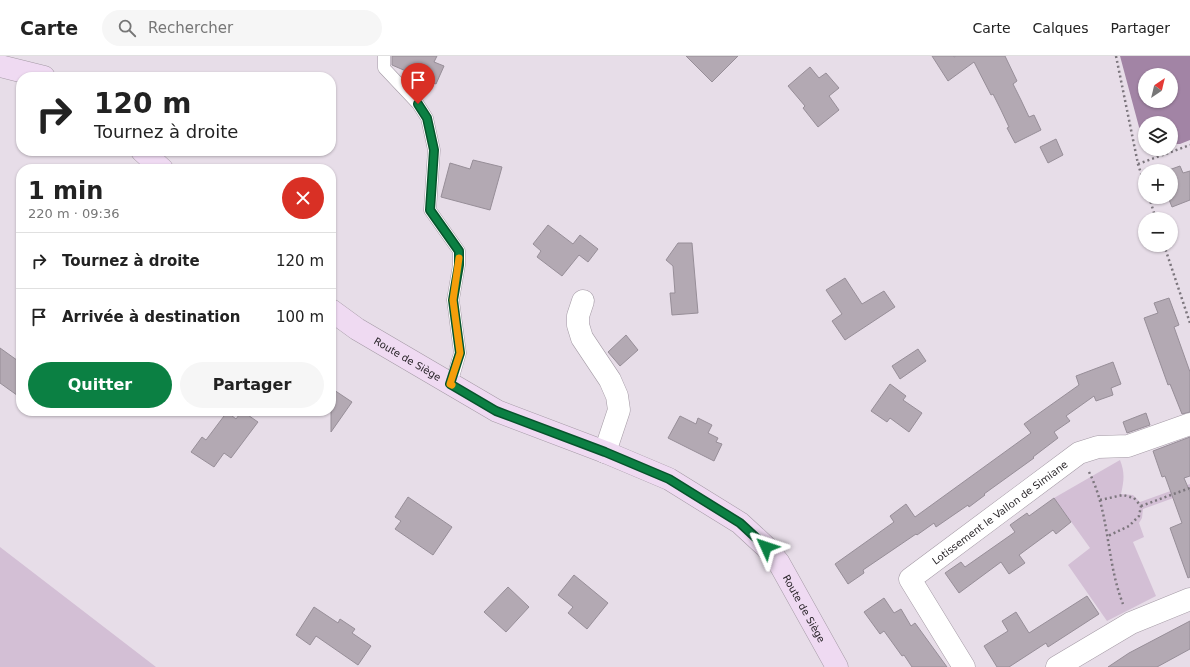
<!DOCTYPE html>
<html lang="fr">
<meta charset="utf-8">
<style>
:root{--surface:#fff;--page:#f6f6f6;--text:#222;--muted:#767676;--line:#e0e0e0;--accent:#0b8043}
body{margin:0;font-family:"DejaVu Sans",sans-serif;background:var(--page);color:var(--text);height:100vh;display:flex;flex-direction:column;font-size:15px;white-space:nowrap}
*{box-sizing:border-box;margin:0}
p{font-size:13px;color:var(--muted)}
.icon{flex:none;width:22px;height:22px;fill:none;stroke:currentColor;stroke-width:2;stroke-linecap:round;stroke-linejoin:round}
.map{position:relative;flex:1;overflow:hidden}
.sheet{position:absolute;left:16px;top:108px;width:320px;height:252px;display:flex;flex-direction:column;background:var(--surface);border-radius:16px;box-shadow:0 1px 3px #0004}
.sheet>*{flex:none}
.top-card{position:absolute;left:16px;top:16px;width:320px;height:84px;border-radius:16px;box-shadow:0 1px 3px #0004;background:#fff;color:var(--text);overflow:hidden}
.needle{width:26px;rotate:35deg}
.buttons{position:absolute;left:1138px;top:12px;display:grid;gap:8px}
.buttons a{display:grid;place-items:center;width:40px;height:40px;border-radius:50%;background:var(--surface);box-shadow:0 1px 3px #0004;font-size:20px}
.pin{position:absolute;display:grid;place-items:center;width:34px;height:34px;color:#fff;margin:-41px -17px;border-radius:50% 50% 50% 0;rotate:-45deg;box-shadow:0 0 4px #0007}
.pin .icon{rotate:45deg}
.me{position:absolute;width:44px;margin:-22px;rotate:312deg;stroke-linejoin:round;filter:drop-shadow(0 0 3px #0008)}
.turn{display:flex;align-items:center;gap:14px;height:84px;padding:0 12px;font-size:18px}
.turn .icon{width:52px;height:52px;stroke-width:2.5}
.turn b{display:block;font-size:28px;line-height:34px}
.round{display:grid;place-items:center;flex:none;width:42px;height:42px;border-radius:21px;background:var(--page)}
.headline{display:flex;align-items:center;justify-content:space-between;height:68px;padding:0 12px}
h1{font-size:24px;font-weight:700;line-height:30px}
.cta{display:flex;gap:8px;margin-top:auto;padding:8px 12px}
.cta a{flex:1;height:46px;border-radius:24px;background:var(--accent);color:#fff;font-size:16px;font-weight:700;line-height:46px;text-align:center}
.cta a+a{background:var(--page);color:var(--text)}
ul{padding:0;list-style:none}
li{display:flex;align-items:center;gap:12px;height:56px;padding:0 12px;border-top:1px solid var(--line)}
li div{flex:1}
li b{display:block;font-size:15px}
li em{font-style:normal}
header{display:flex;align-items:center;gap:24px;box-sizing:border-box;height:56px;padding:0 20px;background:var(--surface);border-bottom:1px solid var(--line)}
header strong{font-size:19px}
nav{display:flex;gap:22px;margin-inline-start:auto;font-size:14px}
.search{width:280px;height:36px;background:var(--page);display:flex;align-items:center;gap:10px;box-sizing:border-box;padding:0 14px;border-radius:22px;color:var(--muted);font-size:15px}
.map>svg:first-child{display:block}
.green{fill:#d3bfd5}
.water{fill:#a284a5;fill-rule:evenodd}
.building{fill:#b3a9b3;stroke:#978e98}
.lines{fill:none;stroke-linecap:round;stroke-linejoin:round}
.lane-casing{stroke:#a49aa5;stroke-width:13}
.street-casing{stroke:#a49aa5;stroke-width:23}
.secondary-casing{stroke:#a49aa5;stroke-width:23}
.path{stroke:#7c767d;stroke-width:2.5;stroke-dasharray:2 3;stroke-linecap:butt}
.lane{stroke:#fff;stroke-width:12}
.street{stroke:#fff;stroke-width:22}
.secondary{stroke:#efdaf2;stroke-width:22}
.route-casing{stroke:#07532c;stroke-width:10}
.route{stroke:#0b8043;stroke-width:7}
.slow{stroke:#f59e0b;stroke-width:7}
.labels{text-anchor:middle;stroke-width:4;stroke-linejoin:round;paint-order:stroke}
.street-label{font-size:10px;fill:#221e22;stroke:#e7dde8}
</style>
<header>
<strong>Carte</strong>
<div class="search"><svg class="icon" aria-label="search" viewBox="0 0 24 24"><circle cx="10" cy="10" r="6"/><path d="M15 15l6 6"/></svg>Rechercher</div>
<nav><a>Carte</a><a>Calques</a><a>Partager</a></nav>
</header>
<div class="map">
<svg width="1190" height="611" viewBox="0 0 1190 611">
<rect width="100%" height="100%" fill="#e7dde8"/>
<!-- green -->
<path class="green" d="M1120,404C1125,417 1124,424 1121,438L1133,439L1140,446L1190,428V436L1143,453L1142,462L1139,467L1144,481L1133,486L1156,540L1107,565L1068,509L1090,492L1054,442Z
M0,491L156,611H0Z"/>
<!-- water -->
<path class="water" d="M1120,0H1190V84L1180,88H1171V67H1145V79L1139,71ZM1145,19H1171V45H1145Z"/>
<!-- building -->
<path class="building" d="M392,0H437L434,6L444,10L436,28L392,9Z
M686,0H738L712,26Z
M932,0H954V1L956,0H1005L1017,25L1013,28L1021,44L1029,61L1034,59L1041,74L1015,87L1007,72L1009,71L1001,54L993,38L991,39L974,6L948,25Z
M810,11L819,22L826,17L839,32L829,40L839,54L818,71L803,52L805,50L788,30Z
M1056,83L1063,99L1048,107L1040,91Z
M473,104L502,111L490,154L441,141L450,107L470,113Z
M1180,110L1183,117L1190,115V144L1172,151L1168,141H1171V115H1166Z
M548,169L573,188L580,179L598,193L588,206L579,199L562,220L537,201L541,195L533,188Z
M678,187H692L698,257L672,259L670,237H675L673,210L666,204Z
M845,222L862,248L884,235L895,251L845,284L832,265L842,258L826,234Z
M1169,242L1179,269L1174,271L1190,316V356L1182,358L1170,328L1168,329L1144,262L1158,257L1154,247Z
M626,279L638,294L620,310L608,296Z
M0,292L21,307V342L0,327Z
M918,293L926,305L900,323L892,310Z
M1113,306L1121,328L1111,332L1113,339L1096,345L1094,340L1066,360L1070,365L1054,376L1058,382L1033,401L1034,402L984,438L985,439L969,451L968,449L936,471L934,467L917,479L916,478L863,514L864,517L848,528L835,508L894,466L890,460L906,448L915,461L1031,377L1024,368L1079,329L1076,320Z
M890,328L906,340L903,344L922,357L909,376L890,362L887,366L871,355Z
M331,332L352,346L331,376Z
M242,355L258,366L231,402L224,397L214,411L191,396L202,381L206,384L227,356L236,363Z
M1146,357L1150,369L1127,377L1123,366Z
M680,360L696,368L698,362L712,369L708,377L718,382L716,386L722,388L714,405L668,382Z
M1190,381V420L1184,422L1190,436V521L1188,522L1170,472L1182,467L1165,420L1162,421L1153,395Z
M408,441L452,471L433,499L395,473L401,465L395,461Z
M1054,442L1071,466L1056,478L1053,474L1019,499L1025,507L1009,518L1001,506L959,537L945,517L961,506L965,511L1015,476L1010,469L1027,457L1029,460Z
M574,519L608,547L587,573L568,557L573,551L558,539Z
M508,531L529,551L506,576L484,556Z
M1087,540L1099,558L1048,591L1046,587L1009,611H997L984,590L1008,575L1002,565L1016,556L1029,577Z
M884,542L894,557L901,553L911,570L915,567L947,611H912L904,599L902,600L884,575L880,578L864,556Z
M314,551L338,567L340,563L355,573L352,577L371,590L358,609L316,580L310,589L296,579Z
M1190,565V593L1157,611H1108L1129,597Z"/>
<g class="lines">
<!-- lane casing -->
<g class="lane-casing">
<path id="lane" d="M384,0V12L418,48L427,62L434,94L430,154L459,195V209L453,244L460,297L451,328"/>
</g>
<!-- street casing -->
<g class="street-casing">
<g id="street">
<path d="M583,245L578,260V269L582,282L610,324L617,340L619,354L605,396"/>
<path id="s1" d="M964,611L910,523L1079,397L1098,391L1128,390L1190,368"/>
<path d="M1057,611L1131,567L1190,543"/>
</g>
</g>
<!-- secondary casing -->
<g class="secondary-casing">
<g id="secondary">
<path d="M0,10L44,21"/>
<path d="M142,95L162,113"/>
<path id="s2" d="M331,254L357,273L497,355L605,396L669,423L740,467L766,491L779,507L837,611"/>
</g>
</g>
<!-- path -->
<path class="path" d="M1116,0L1138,108L1145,130
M1138,108L1190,89
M1149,141L1156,163
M1164,189L1190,267
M1089,416C1110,457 1106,505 1123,548
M1100,444L1123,439L1134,442L1141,450L1139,460L1129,470L1108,480
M1141,450L1190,432"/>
<!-- lane -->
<use href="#lane" class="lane"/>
<!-- street -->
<use href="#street" class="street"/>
<!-- secondary -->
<use href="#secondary" class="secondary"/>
</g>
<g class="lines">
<!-- route casing -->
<g class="route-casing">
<path id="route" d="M418,48L427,62L434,94L430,154L459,195V209L453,244L460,297L450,328L496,355L605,396L669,423L740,467L766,491"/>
</g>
<!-- route -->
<use href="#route" class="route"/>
<!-- slow -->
<path class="slow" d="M452,329L450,328L460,297L453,244L459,202"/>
</g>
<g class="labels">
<!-- street labels -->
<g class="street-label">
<text dy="4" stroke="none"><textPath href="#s2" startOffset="91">Route de Siège</textPath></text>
<text dy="4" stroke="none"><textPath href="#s1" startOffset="215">Lotissement le Vallon de Simiane</textPath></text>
<text dy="4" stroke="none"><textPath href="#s2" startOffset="571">Route de Siège</textPath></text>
</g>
</g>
</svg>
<div class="buttons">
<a><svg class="needle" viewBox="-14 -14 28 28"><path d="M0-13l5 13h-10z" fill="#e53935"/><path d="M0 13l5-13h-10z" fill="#767676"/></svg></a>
<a><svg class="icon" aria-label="layers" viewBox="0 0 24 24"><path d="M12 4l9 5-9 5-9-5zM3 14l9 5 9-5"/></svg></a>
<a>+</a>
<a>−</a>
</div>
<div class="pin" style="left:418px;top:48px;background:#d93025"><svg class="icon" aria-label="arrive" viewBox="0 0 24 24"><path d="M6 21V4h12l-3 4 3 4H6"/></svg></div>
<svg class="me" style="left:766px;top:491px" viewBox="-20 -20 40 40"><path d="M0-17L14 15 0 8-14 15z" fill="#0b8043" stroke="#fff" stroke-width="4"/></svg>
<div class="top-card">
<div class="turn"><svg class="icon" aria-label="right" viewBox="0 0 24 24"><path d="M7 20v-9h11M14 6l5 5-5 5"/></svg><div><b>120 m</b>Tournez à droite</div></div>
</div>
<section class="sheet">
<div class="headline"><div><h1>1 min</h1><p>220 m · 09:36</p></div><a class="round" style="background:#d93025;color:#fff"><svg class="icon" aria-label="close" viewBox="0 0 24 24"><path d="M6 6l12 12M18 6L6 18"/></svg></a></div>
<ul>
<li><svg class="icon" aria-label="right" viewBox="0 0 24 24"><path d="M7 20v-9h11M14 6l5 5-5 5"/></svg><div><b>Tournez à droite</b></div><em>120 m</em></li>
<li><svg class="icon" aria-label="arrive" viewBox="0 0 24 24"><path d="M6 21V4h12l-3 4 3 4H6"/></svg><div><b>Arrivée à destination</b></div><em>100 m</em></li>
</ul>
<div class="cta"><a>Quitter</a><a>Partager</a></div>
</section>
</div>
